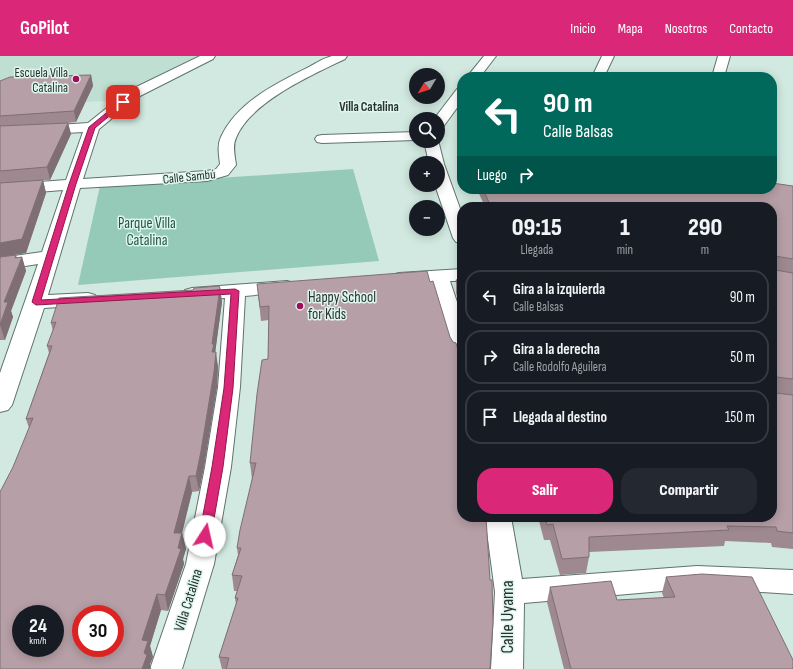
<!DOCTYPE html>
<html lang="es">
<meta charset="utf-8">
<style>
:root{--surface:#171b24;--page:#242831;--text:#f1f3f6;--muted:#9ea1a6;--line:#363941;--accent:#db2777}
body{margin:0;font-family:"Sofia Sans Condensed",sans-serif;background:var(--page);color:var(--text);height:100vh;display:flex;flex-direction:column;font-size:15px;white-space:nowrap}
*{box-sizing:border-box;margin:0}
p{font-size:13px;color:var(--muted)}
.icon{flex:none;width:22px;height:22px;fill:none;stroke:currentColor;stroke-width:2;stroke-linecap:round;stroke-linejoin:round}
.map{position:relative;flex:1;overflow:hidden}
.details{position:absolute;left:457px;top:146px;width:320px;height:320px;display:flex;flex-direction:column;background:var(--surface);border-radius:16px;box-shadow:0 2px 10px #0003}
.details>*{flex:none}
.guide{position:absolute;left:457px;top:16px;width:320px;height:122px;border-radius:16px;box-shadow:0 2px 10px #0003;background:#00695c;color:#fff;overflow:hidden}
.needle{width:26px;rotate:231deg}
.fabs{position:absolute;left:409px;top:12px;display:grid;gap:8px}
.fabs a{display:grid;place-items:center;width:36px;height:36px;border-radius:50%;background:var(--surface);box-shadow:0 2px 10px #0003;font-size:20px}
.speed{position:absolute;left:12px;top:549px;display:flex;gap:8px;font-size:20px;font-weight:700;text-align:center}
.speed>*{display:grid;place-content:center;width:52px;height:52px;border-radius:50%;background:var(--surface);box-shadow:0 2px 10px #0003;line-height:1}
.speed small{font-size:10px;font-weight:400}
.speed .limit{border:6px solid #d22;background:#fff;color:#111}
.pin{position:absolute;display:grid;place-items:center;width:34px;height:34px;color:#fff;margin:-17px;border-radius:8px;box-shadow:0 2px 6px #0006}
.me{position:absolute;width:44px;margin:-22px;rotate:10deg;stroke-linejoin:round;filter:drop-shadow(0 0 3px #0008)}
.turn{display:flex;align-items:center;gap:14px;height:84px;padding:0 20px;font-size:18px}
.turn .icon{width:52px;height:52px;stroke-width:2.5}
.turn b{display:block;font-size:28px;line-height:34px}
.then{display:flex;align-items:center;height:38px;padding:0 20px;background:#0003;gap:8px;font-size:15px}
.eta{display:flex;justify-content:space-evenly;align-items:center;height:68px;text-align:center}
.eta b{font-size:24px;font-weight:800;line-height:28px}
.cta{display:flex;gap:8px;margin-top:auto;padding:8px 20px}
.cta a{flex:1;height:46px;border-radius:16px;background:var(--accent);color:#fff;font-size:16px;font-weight:800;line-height:46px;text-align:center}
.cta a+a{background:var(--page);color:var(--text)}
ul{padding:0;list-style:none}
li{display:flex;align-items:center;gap:12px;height:54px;margin:0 8px 6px;padding:0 12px;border:2px solid var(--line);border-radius:16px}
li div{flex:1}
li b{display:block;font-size:15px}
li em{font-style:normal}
header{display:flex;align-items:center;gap:24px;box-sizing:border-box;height:56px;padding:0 20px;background:var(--accent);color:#fff}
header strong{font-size:19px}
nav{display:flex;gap:22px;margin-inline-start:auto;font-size:14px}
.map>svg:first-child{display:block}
.built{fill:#bfdfd3}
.green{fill:#94cab7}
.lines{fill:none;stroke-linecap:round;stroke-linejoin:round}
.minor-casing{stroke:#5e736c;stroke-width:2}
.minor{fill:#fff;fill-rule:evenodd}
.wall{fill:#9d898f}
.shaded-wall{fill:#7f6f74}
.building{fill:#b69fa6;stroke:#7f6f74;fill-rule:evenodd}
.route{fill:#db2777;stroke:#8e194d}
.poi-dot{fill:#a00e57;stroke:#def6ed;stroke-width:1.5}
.labels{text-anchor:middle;stroke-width:3;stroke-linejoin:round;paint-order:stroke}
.far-poi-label{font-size:13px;fill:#29322f;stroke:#def6ed;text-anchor:end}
.far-neighbourhood-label{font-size:13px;font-weight:bold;fill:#29322f;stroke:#def6ed}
.far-street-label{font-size:13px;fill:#29322f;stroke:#def6ed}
.park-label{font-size:15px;fill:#215546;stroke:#def6ed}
.poi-label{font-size:15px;fill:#29322f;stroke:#def6ed;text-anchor:start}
.street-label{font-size:15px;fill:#29322f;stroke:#def6ed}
.near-street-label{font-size:18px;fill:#29322f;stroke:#def6ed}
</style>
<header>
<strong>GoPilot</strong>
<nav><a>Inicio</a><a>Mapa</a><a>Nosotros</a><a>Contacto</a></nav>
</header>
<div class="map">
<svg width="793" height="613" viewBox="0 0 793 613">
<rect width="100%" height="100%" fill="#d1e9e0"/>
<!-- built -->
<path class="built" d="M0,0H197L105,45L0,50Z"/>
<!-- green -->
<path class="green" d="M353,113L379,205L78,229L100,130Z"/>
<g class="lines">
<!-- minor casing -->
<g class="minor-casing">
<path id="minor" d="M200,0H215L213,3L138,41L99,73L83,123L207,115L216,113L220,108C219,99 217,89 221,81C237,46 277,27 309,11C316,7 324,2 332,0C336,0 342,0 347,0L345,3C312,19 250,46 236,82C232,90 235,100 236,109L228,119L207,125L80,132L48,239L88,237L95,239L98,243L95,247L88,249L44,252L12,349L8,354L0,356V317L38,208L0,214V202L42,196L63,134L0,139V129L66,124L83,76L0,81V73L88,67L128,35Z
M484,0H496L480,21H467Z
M602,0H614L604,21H592Z
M718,0H730L724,21H712Z
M462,32V45L443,71L438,72V63H434L457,33Z
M416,76V84L322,87L317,86L315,83L317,80L322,79Z
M438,84L444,108L462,158V187L456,186L453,182L435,129H438V107H429L424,85Z
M462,213V225H450L462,261V301L454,300L451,295L431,227L399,229L392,227L389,223L392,219L399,217Z
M287,225L294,227L297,231L294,235L245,240L240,331L231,411L214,508L182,613H150L186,508L205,411L218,331L225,242L192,244L185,242L182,238L185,234L192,232Z
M485,461H511L522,523L697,510L793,514V538L697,532L524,547L523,613H491L495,536Z"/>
</g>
<!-- minor -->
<use href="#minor" class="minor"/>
</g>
<!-- wall -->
<path class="wall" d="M91,19L93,30L76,66L68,67L71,78L50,124H43L46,137L26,197L8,200L17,202L22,201L26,215L11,255L13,261L5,284H0V25Z
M793,130V339L776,337L793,339V493L772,491L771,487L725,485L724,490L589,496V501L586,517L560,519L550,484H544L538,461H772V151H485L477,133H772Z
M462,223V257L456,237V224Z
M257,228L490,613H222L219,601L236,548L235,542L237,535H234L232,519L238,499L237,492L252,423L250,407L268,303L269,264L261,265Z
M220,232L222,246L215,296L218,311L217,331L204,411L199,435L192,436L182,477L186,493L183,503L184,508L168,555L161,554L150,590L153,601L150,608L29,372L26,363L49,297L47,290L53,275L51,267L193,234Z
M666,521L793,613H564L547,546L550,531L617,544L664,542L662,537Z"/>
<!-- shaded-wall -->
<path class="shaded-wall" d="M91,19L93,30L76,66L74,55Z
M68,67L71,78L50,124L47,111Z
M43,124L46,137L26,197L0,201V187Z
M16,199L19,209L22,201L26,215L11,255L13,261L5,284L0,269L4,246Z
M220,232L222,246L215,298L216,296L218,311L217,331L204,411L199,435L196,420L212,296V288Z
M189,420L192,436L178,493L174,477Z
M182,477L186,493L183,503L184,508L168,555L165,539Z
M157,538L161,554L150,590L153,601L150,608L151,613H142L144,597L142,584Z"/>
<!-- building -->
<path class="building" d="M91,19L74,55L0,60V25L10,21Z
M68,67L47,111L0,115V70Z
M43,124L22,183L0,187V127Z
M772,127L793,130V203L775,200V214L793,217V323L776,321V337L793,339V477L777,475L776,471L727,470L729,474L589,481V501L562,503L553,468L547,469L545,461H772V151H491L483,133H772Z
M16,199L15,202L22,201L4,246H8L0,269V201Z
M427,215L430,226L433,225L450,281L453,286L456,287L462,308V461H486L490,524H492L493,566L490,613H226L229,602L219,601L238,542H235L242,520L232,519L241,492H237L240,474L256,407H250L257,338L262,304L268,303L269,250L260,251L257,228Z
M462,223V240L456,224Z
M219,230L220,232L212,288H214L212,296H216L214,316L201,395L196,420H189L174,477H182L178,492L181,493L165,539L157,538L142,584L148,585L144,597L147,599L142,613H0V436L13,411L33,362L26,363L52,290H47L56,266L51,267L59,242L193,234L194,232ZM21,558H55V592H21ZM81,558H115V592H81Z
M702,518L752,521L793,604V613H571L550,531L611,525L617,544L675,541L666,521Z"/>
<!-- route -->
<path class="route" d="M121,45L126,46L95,72L76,128L41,244L235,233L239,235L233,332L223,411L211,480L209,483L205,485L201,483L199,480L212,411L224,332L231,238L36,249L32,246L69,128L89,71Z"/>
<!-- markers -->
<g class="poi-dot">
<circle cx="76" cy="23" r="4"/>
<circle cx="300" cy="250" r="4"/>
</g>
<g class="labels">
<!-- far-poi labels -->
<g class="far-poi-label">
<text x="68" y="21">Escuela Villa<tspan x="68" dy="15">Catalina</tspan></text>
</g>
<!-- far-neighbourhood labels -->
<g class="far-neighbourhood-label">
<text x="369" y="55">Villa Catalina</text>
</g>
<!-- far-street labels -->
<g class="far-street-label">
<text transform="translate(189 120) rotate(-6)" y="5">Calle Sambú</text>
</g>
<!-- park labels -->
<g class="park-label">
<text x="147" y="172">Parque Villa<tspan x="147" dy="17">Catalina</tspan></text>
</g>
<!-- poi labels -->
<g class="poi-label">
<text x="308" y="246">Happy School<tspan x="308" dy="17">for Kids</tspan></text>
</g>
<!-- street labels -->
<g class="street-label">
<text transform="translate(188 544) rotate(-73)" y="5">Villa Catalina</text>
</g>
<!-- near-street labels -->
<g class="near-street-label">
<text transform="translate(507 561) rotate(-90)" y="6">Calle Uyama</text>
</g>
</g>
</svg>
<div class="fabs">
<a><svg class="needle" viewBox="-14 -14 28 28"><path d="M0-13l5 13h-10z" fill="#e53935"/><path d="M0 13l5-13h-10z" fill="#9ea1a6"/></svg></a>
<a><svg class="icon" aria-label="search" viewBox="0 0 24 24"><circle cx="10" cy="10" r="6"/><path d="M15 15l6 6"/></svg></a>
<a>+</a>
<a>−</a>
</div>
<div class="speed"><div>24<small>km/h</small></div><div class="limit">30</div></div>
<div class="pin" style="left:123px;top:46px;background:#d93025"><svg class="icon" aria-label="arrive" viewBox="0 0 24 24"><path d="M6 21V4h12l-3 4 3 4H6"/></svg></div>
<svg class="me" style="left:205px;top:480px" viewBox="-20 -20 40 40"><circle r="19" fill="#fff"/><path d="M0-13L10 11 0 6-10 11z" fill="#db2777"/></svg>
<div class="guide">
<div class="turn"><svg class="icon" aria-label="left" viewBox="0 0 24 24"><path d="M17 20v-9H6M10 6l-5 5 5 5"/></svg><div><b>90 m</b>Calle Balsas</div></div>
<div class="then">Luego<svg class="icon" aria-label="right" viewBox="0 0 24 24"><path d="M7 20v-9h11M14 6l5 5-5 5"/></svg></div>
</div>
<section class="details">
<div class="eta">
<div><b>09:15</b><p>Llegada</p></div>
<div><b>1</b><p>min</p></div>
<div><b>290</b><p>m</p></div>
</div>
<ul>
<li><svg class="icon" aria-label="left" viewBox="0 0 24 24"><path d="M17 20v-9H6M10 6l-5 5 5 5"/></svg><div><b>Gira a la izquierda</b><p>Calle Balsas</p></div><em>90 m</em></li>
<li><svg class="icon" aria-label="right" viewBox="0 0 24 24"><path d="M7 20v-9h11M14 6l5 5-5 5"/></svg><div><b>Gira a la derecha</b><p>Calle Rodolfo Aguilera</p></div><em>50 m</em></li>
<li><svg class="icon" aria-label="arrive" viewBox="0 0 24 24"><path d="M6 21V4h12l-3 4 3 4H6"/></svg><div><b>Llegada al destino</b></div><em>150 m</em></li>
</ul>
<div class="cta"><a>Salir</a><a>Compartir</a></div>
</section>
</div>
